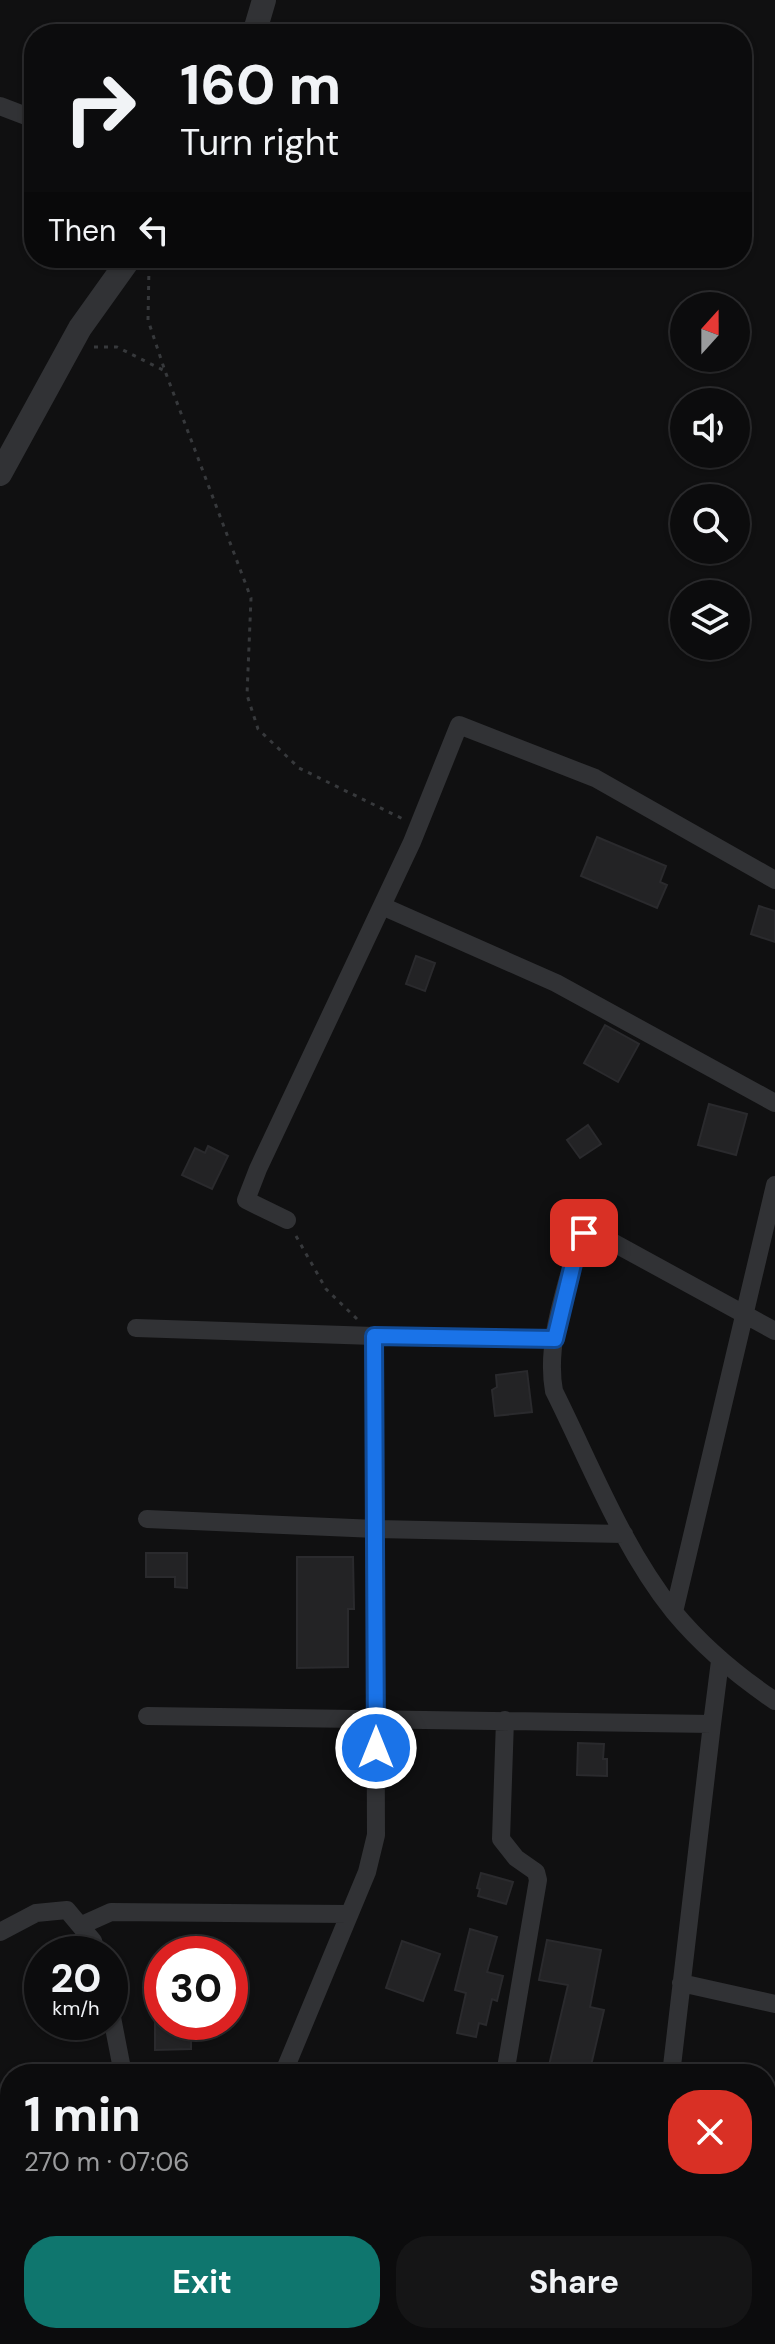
<!DOCTYPE html>
<meta charset="utf-8">
<style>
:root{--surface:#0c0c0d;--page:#151516;--text:#f1f3f6;--muted:#9a9b9d;--line:#2c2c2e;--accent:#0f766e}
body{margin:0;font-family:"DM Sans",sans-serif;background:var(--page);color:var(--text);height:100vh;display:flex;flex-direction:column;font-size:30px;white-space:nowrap}
*{box-sizing:border-box;margin:0}
p{font-size:26px;color:var(--muted)}
.icon{flex:none;width:44px;height:44px;fill:none;stroke:currentColor;stroke-width:2;stroke-linecap:round;stroke-linejoin:round}
.map{position:relative;flex:1;overflow:hidden}
.sheet{position:absolute;left:0px;top:2064px;width:776px;height:280px;display:flex;flex-direction:column;background:var(--surface);border-radius:32px 32px 0 0;box-shadow:0 2px 6px #0004,0 0 0 2px var(--line)}
.sheet>*{flex:none}
.top-card{position:absolute;left:24px;top:24px;width:728px;height:244px;border-radius:32px;box-shadow:0 2px 6px #0004,0 0 0 2px var(--line);background:#0c0c0d;color:var(--text);overflow:hidden}
.needle{width:52px;rotate:21deg}
.controls{position:absolute;left:670px;top:292px;display:grid;gap:16px}
.controls a{display:grid;place-items:center;width:80px;height:80px;border-radius:50%;background:var(--surface);box-shadow:0 2px 6px #0004,0 0 0 2px var(--line);font-size:40px}
.speed{position:absolute;left:24px;top:1936px;display:flex;gap:16px;font-size:40px;font-weight:700;text-align:center}
.speed>*{display:grid;place-content:center;width:104px;height:104px;border-radius:50%;background:var(--surface);box-shadow:0 2px 6px #0004,0 0 0 2px var(--line);line-height:1}
.speed small{font-size:20px;font-weight:400}
.speed .limit{border:12px solid #d22;background:#fff;color:#111}
.pin{position:absolute;display:grid;place-items:center;width:68px;height:68px;color:#fff;margin:-34px;border-radius:16px;box-shadow:0 4px 12px #0006}
.me{position:absolute;width:88px;margin:-44px;rotate:0deg;stroke-linejoin:round;filter:drop-shadow(0 0 6px #0008)}
.turn{display:flex;align-items:center;gap:28px;height:168px;padding:0 24px;font-size:36px}
.turn .icon{width:104px;height:104px;stroke-width:2.5}
.turn b{display:block;font-size:56px;line-height:68px}
.then{display:flex;align-items:center;height:76px;padding:0 24px;background:#0003;gap:16px;font-size:30px}
.round{display:grid;place-items:center;flex:none;width:84px;height:84px;border-radius:32px;background:var(--page)}
.headline{display:flex;align-items:center;justify-content:space-between;height:136px;padding:0 24px}
h1{font-size:48px;font-weight:700;line-height:60px}
.action{display:flex;gap:16px;margin-top:auto;padding:16px 24px}
.action a{flex:1;height:92px;border-radius:32px;background:var(--accent);color:#fff;font-size:32px;font-weight:700;line-height:92px;text-align:center}
.action a+a{background:var(--page);color:var(--text)}
.map>svg:first-child{display:block}
.building{fill:#232325;stroke:#2a2a2d;stroke-width:2}
.lines{fill:none;stroke-linecap:round;stroke-linejoin:round}
.path{stroke:#37393c;stroke-width:3;stroke-dasharray:4 6;stroke-linecap:butt}
.minor{stroke:#313235;stroke-width:18}
.tertiary{stroke:#313235;stroke-width:24}
.route-casing{stroke:#114b97;stroke-width:20}
.route{stroke:#1a73e8;stroke-width:14}
</style>
<div class="map">
<svg width="775" height="2344" viewBox="0 0 775 2344">
<rect width="100%" height="100%" fill="#101011"/>
<!-- building -->
<path class="building" d="M597,837L666,866L660,882L667,885L657,908L581,876Z
M759,906L775,911V942L751,934Z
M416,956L435,963L425,991L406,984Z
M605,1025L639,1044L618,1082L584,1063Z
M709,1104L747,1114L736,1155L698,1145Z
M588,1125L601,1144L580,1158L567,1140Z
M208,1146L228,1156L212,1189L182,1175L195,1148L205,1153Z
M527,1371L532,1412L495,1416L492,1390L497,1387L496,1375Z
M146,1553H187V1588L175,1587V1577H146Z
M297,1557H353L354,1609H348V1667L297,1668Z
M578,1743L604,1744L603,1759H607V1776L577,1775Z
M481,1873L513,1882L506,1904L478,1896L480,1889L477,1888Z
M470,1929L497,1937L487,1972L503,1976L497,2001L492,1999L486,2025L479,2023L476,2037L457,2033L466,1993L455,1990Z
M547,1940L601,1950L590,2007L604,2010L589,2074H547L568,1985L539,1980Z
M402,1941L440,1954L423,2001L386,1988Z
M155,2022H191V2049L155,2050Z"/>
<g class="lines">
<!-- path -->
<path class="path" d="M149,266L148,320L165,371L251,598L247,695L258,729L299,768L403,819
M94,347H117L165,371
M296,1236L326,1289L357,1319
M0,2247L10,2246
M766,2286L775,2288"/>
<!-- minor -->
<path class="minor" d="M0,106L34,119
M382,906L556,983L775,1103
M287,1220L246,1200L258,1169L412,842L459,725L595,778L775,880
M136,1328L374,1336
M775,1331L592,1231L584,1233L579,1239C567,1286 545,1342 554,1391C591,1465 622,1547 674,1612C703,1647 738,1676 775,1701
M147,1519L376,1529L624,1534
M674,1612L775,1185
M147,1716L712,1724L672,2066
M505,1720L501,1839L516,1858L536,1872L538,1880L505,2074
M712,1724L720,1661
M82,1925L111,1912L349,1914
M0,1932L36,1913L67,1910L93,1941L97,1954
M681,1983L775,2004
M110,2007L123,2074
M283,2074L367,1872L376,1835L374,1336L555,1339
M0,2189L10,2185
M194,2344L195,2334
M464,2344L465,2334"/>
<!-- tertiary -->
<path class="tertiary" d="M254,34L264,0
M0,474L80,328L130,258"/>
</g>
<g class="lines">
<!-- route casing -->
<g class="route-casing">
<path id="route" d="M376,1748L374,1336L555,1339L579,1239L584,1233"/>
</g>
<!-- route -->
<use href="#route" class="route"/>
</g>
</svg>
<div class="controls">
<a><svg class="needle" viewBox="-14 -14 28 28"><path d="M0-13l5 13h-10z" fill="#e53935"/><path d="M0 13l5-13h-10z" fill="#9a9b9d"/></svg></a>
<a><svg class="icon" aria-label="sound" viewBox="0 0 24 24"><path d="M4 9h4l5-4v14l-5-4H4zM17 9q2 3 0 6"/></svg></a>
<a><svg class="icon" aria-label="search" viewBox="0 0 24 24"><circle cx="10" cy="10" r="6"/><path d="M15 15l6 6"/></svg></a>
<a><svg class="icon" aria-label="layers" viewBox="0 0 24 24"><path d="M12 4l9 5-9 5-9-5zM3 14l9 5 9-5"/></svg></a>
</div>
<div class="speed"><div>20<small>km/h</small></div><div class="limit">30</div></div>
<div class="pin" style="left:584px;top:1233px;background:#d93025"><svg class="icon" aria-label="arrive" viewBox="0 0 24 24"><path d="M6 21V4h12l-3 4 3 4H6"/></svg></div>
<svg class="me" style="left:376px;top:1748px" viewBox="-20 -20 40 40"><circle r="17" fill="#1a73e8" stroke="#fff" stroke-width="3"/><path d="M0-11L8 9 0 5-8 9z" fill="#fff"/></svg>
<div class="top-card">
<div class="turn"><svg class="icon" aria-label="right" viewBox="0 0 24 24"><path d="M7 20v-9h11M14 6l5 5-5 5"/></svg><div><b>160 m</b>Turn right</div></div>
<div class="then">Then<svg class="icon" aria-label="left" viewBox="0 0 24 24"><path d="M17 20v-9H6M10 6l-5 5 5 5"/></svg></div>
</div>
<section class="sheet">
<div class="headline"><div><h1>1 min</h1><p>270 m · 07:06</p></div><a class="round" style="background:#d93025;color:#fff"><svg class="icon" aria-label="close" viewBox="0 0 24 24"><path d="M6 6l12 12M18 6L6 18"/></svg></a></div>
<div class="action"><a>Exit</a><a>Share</a></div>
</section>
</div>
